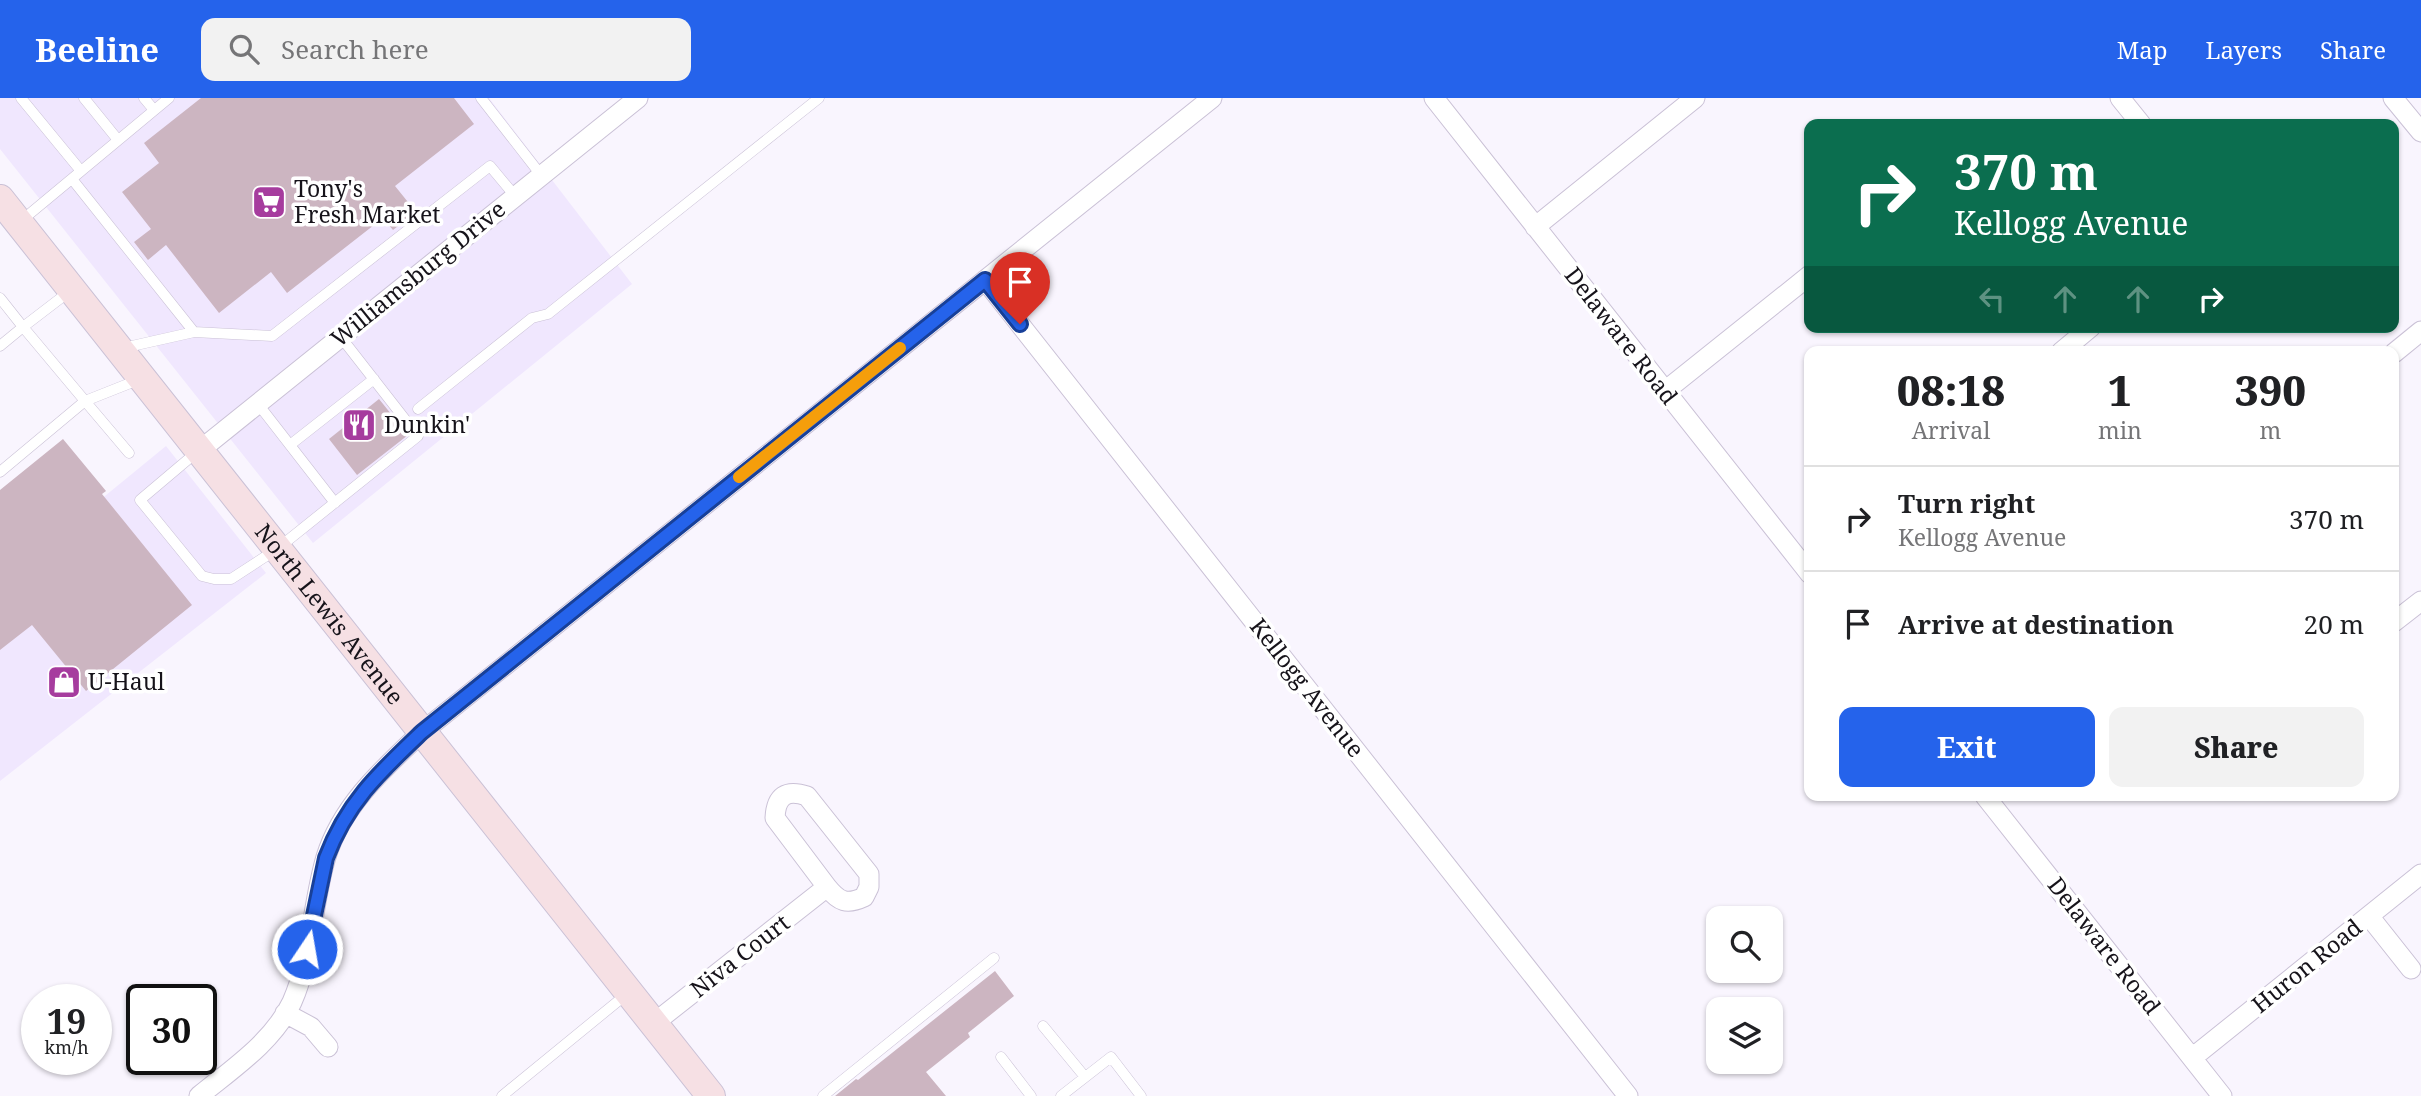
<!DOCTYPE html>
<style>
:root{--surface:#fff;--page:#f2f2f2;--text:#202124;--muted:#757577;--line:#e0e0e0;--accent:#2563eb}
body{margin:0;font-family:"Noto Serif",serif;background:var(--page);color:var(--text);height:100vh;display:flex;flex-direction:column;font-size:26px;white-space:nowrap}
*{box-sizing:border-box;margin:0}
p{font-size:23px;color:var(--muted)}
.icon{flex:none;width:38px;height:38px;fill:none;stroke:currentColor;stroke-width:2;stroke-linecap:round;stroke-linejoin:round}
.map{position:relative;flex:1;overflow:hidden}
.details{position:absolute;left:1804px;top:248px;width:595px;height:455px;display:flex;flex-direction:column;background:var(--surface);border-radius:14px;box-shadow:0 2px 5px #0004}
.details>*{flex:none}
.guide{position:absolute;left:1804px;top:21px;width:595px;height:214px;border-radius:14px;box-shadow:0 2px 5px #0004;background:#0b6e4f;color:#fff;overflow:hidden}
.buttons{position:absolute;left:1706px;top:808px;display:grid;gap:14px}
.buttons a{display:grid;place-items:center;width:77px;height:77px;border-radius:14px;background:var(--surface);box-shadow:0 2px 5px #0004;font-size:35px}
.speed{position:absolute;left:21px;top:886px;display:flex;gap:14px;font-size:35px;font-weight:700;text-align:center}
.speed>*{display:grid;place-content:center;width:91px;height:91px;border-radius:50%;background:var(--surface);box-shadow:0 2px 5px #0004;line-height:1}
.speed small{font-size:18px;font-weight:400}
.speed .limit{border:4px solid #111;border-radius:10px;background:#fff;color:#111}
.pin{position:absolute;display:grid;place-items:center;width:60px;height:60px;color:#fff;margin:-72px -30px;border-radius:50% 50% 50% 0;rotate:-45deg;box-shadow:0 0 7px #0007}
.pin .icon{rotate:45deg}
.me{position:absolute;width:77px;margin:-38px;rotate:12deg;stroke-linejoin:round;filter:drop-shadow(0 0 5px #0008)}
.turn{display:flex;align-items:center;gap:24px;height:147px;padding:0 35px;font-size:32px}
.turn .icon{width:91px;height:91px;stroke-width:2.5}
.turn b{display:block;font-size:49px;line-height:60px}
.lanes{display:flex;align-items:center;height:66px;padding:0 35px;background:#0003;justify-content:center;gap:35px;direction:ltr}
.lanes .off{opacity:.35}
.eta{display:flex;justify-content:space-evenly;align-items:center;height:119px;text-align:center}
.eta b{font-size:42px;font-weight:800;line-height:49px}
.action{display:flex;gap:14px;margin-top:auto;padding:14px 35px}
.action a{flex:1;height:80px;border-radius:14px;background:var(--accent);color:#fff;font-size:28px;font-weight:800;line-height:80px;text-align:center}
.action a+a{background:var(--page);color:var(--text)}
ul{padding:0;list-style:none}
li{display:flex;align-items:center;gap:21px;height:105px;padding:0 35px;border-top:2px solid var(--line)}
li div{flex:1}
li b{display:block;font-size:26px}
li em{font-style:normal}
header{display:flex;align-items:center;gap:42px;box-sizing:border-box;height:98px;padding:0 35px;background:var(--accent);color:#fff}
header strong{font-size:33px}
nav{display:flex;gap:38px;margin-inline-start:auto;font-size:24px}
.search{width:490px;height:63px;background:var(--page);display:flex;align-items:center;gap:18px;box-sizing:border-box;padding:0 24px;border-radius:14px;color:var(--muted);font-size:26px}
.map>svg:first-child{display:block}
.built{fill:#f0e7fe}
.building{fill:#ccb5c1}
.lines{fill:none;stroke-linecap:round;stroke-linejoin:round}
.lane-casing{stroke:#cac1d6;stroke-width:11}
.street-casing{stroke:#cac1d6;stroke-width:21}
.secondary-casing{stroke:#cac1d6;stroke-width:30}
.lane{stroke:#fff;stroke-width:10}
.street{stroke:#fff;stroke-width:19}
.secondary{stroke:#f6e0e4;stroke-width:28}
.route-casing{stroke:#184099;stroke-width:18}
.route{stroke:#2563eb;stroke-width:12}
.slow{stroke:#f59e0b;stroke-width:12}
.labels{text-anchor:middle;stroke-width:7;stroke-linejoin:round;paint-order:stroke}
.poi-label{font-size:23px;fill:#16131a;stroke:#fff;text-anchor:start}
.street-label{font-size:23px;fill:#16131a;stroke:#fff}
</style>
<header>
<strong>Beeline</strong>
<div class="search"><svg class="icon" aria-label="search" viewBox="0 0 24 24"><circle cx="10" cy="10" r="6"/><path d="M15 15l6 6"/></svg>Search here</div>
<nav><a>Map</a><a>Layers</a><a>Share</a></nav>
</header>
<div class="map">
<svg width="2421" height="998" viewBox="0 0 2421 998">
<rect width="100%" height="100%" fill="#f9f5fe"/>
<!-- built -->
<path class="built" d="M0,0H489L632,186L313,445L0,51Z
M166,348L266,475L0,683V484Z"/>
<!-- building -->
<path class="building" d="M201,0H454L474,26L395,88L416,114L393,132L383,120L287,195L271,174L219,215L166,147L148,162L134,144L151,131L122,94L159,65L144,45Z
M379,301L408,337L357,377L329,341Z
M63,341L106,393L102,396L192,507L86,593L32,527L0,552V392Z
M995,873L1014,898L968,935L970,939L926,974L946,998H835L856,981L858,982Z"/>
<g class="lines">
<!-- lane casing -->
<g class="lane-casing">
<path id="lane" d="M21,0L81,73
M84,0L118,42
M144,0L154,12
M481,0L541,77
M72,81L194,234L272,238L490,68L515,98
M21,123L169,0
M70,193L23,229L85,303L138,282
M0,200L23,229L0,248
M123,250L194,234
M258,306L335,405
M418,311L532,220L548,216L819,0
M290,347L374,281
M198,353L140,402L202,478L214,481H231L277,451L418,338L340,238
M0,374L85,303L129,355
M1043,928L1085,979
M1001,959L1031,998
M502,998L628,895
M823,998L994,860
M1061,998L1111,959L1141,998"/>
</g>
<!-- street casing -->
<g class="street-casing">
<path id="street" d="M1434,0L1810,476
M2120,0L2141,26
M2393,0L2421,34
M1535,129L1695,0
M985,182L1628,998
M2061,254L2091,229
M2394,255L2421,233
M1665,293L1810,177
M199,353L638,0
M2394,524L2421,503
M1985,698L2222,998
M2369,818L2411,871
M285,915L311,929L328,949
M653,926L827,789L775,720C776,698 786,691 807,698L869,776V789L864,799C847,807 839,804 827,789
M2192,960L2421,776
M199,998C232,971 273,944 292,904C312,859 312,806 326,759C342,707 384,670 422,634L1212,0"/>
</g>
<!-- secondary casing -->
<g class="secondary-casing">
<g id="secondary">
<path id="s1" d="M0,101L711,998"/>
</g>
</g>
<!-- lane -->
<use href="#lane" class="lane"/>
<!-- street -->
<use href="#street" class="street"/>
<!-- secondary -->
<use href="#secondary" class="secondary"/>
</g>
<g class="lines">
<!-- route casing -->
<g class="route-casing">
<path id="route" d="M307,851L326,760C347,704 380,674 422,634L985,182L1020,226"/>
</g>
<!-- route -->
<use href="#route" class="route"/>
<!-- slow -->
<path class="slow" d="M739,379L900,250"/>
</g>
<!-- icons -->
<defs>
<g id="supermarket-square" transform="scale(1.75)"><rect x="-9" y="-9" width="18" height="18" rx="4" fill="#a63c9e" stroke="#fff"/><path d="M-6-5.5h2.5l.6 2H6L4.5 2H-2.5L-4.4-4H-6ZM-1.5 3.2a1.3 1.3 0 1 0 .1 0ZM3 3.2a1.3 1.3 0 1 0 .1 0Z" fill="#fff"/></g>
<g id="restaurant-square" transform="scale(1.75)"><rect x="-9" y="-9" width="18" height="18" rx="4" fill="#a63c9e" stroke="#fff"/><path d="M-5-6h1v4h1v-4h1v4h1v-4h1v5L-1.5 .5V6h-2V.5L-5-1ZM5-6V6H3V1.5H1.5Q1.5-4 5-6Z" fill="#fff"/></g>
<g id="shop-square" transform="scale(1.75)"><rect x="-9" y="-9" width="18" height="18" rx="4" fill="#a63c9e" stroke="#fff"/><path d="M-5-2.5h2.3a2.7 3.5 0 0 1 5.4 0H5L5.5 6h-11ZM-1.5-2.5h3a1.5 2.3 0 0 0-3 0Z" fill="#fff"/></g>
</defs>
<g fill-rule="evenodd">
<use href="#supermarket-square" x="269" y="104"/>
<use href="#restaurant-square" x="359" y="327"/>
<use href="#shop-square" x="64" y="584"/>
</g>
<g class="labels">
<!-- poi labels -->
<g class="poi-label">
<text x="294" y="99">Tony's<tspan x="294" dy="26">Fresh Market</tspan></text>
<text x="384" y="335">Dunkin'</text>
<text x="88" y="592">U-Haul</text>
</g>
<!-- street labels -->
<g class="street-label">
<text transform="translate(418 176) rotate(-39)" y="8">Williamsburg Drive</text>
<text transform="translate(1621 238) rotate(52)" y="8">Delaware Road</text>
<text dy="8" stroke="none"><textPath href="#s1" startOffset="530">North Lewis Avenue</textPath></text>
<text transform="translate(1307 590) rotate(52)" y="8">Kellogg Avenue</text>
<text transform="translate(2104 848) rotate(52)" y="8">Delaware Road</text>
<text transform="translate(740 858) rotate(-38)" y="8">Niva Court</text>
<text transform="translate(2307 868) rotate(-39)" y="8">Huron Road</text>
</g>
</g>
</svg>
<div class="buttons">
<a><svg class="icon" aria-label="search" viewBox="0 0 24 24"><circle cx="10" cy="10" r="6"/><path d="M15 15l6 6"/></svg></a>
<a><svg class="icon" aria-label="layers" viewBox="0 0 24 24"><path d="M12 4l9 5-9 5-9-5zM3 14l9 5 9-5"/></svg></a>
</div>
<div class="speed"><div>19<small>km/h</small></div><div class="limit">30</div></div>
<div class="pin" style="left:1020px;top:226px;background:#d93025"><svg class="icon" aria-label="arrive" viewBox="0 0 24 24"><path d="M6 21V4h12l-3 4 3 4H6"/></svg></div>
<svg class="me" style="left:307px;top:851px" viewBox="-20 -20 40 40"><circle r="17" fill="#2563eb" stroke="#fff" stroke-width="3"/><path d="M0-11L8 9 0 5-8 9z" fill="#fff"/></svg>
<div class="guide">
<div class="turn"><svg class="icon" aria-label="right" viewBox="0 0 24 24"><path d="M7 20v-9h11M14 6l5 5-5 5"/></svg><div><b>370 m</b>Kellogg Avenue</div></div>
<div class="lanes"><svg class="icon off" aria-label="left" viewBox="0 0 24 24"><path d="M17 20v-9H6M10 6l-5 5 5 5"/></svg><svg class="icon off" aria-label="ahead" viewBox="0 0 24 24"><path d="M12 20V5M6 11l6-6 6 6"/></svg><svg class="icon off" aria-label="ahead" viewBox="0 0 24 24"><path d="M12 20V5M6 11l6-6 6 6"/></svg><svg class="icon" aria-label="right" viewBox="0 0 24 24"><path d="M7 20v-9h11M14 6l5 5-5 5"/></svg></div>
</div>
<section class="details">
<div class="eta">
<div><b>08:18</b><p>Arrival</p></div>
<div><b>1</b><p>min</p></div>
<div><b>390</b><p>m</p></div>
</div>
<ul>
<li><svg class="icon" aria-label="right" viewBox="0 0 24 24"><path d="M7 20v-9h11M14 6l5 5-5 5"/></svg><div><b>Turn right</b><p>Kellogg Avenue</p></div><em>370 m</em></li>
<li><svg class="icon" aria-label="arrive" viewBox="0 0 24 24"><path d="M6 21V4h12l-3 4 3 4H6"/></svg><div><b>Arrive at destination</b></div><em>20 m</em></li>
</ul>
<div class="action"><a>Exit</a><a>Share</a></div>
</section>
</div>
